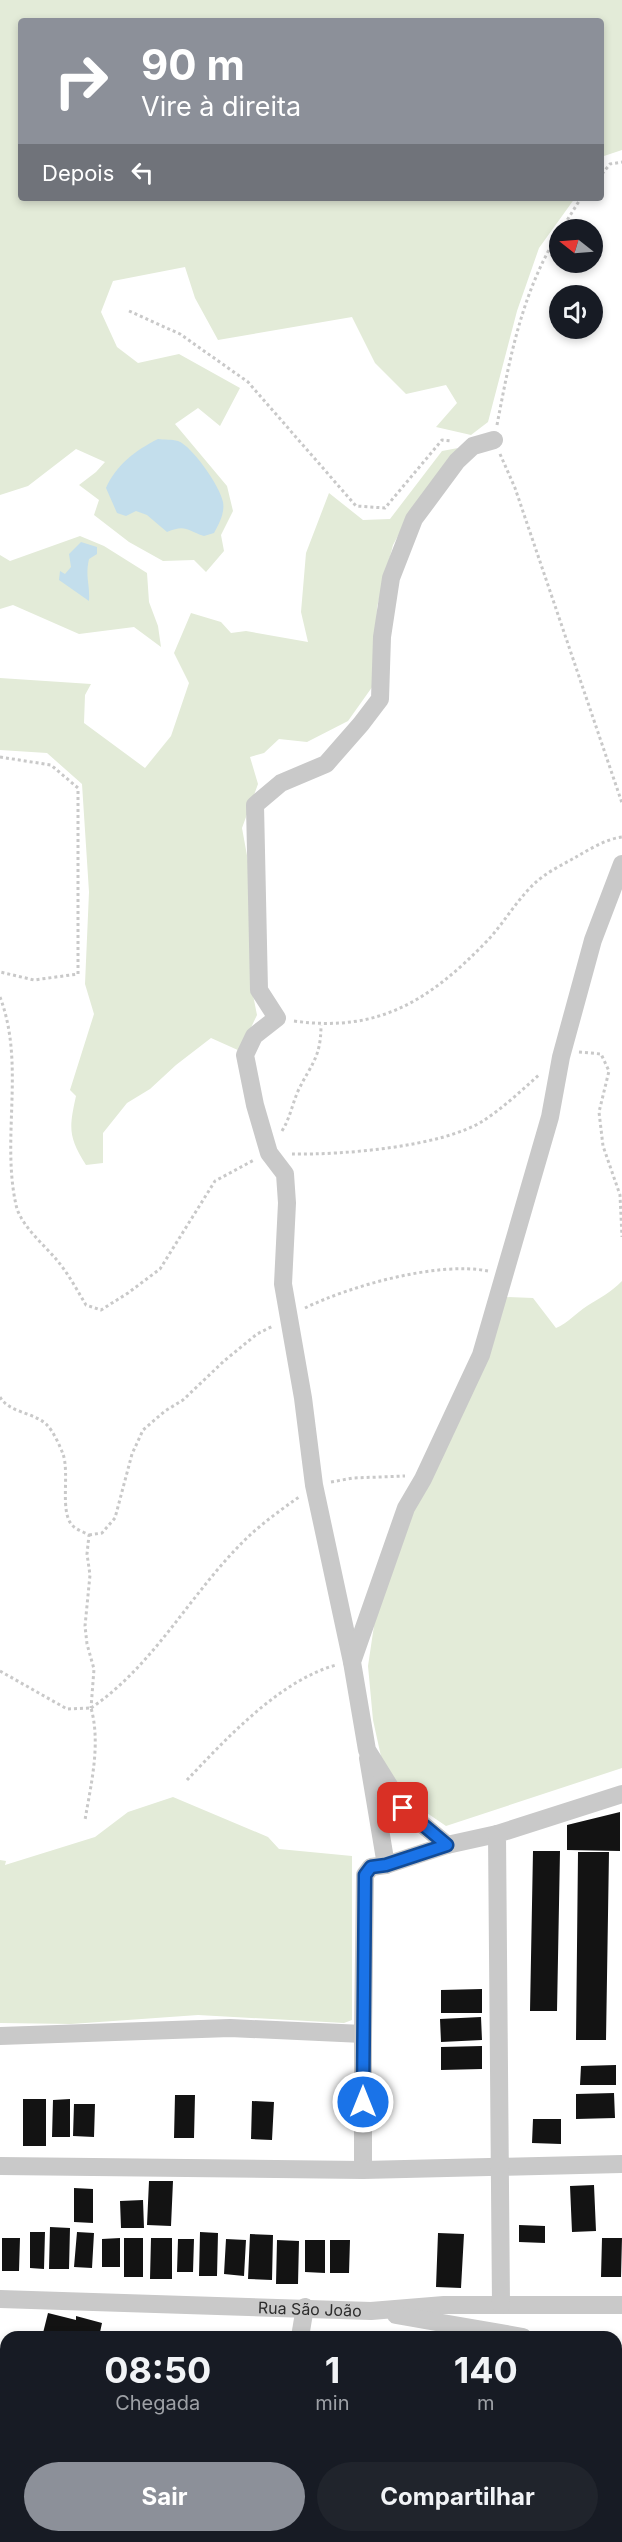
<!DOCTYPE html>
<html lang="pt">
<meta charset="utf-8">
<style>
:root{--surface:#171b24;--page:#20242c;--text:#f1f3f6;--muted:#9ea1a6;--accent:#8c9099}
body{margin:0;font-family:Inter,sans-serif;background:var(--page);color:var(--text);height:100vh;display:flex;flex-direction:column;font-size:22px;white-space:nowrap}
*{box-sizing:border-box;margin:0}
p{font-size:20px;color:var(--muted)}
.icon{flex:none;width:33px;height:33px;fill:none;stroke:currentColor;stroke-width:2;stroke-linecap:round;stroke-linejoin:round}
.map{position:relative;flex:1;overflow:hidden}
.side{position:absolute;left:0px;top:2331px;width:622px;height:212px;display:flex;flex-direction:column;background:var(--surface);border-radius:18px 18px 0 0;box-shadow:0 3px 9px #0003}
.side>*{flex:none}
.banner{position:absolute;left:18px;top:18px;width:586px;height:183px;border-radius:6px;box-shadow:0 3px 9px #0003;background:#8c9099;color:#fff;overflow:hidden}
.needle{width:39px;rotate:287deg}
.tools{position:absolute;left:549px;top:219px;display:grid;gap:12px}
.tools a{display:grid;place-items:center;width:54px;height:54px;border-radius:50%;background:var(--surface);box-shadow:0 3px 9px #0003;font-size:30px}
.pin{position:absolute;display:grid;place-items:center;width:51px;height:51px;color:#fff;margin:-26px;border-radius:12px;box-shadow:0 3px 9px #0006}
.me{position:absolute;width:66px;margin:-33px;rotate:0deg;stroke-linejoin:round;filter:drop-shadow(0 0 4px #0008)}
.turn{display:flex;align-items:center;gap:21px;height:126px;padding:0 24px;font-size:27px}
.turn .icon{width:78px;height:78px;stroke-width:2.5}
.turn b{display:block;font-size:42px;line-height:51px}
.then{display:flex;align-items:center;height:57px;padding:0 24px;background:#0003;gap:12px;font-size:22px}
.eta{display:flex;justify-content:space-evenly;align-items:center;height:102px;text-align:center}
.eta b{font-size:36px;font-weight:700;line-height:42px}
.button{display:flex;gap:12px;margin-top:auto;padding:12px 24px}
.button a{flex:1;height:69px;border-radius:36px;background:var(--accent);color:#fff;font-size:24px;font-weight:700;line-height:69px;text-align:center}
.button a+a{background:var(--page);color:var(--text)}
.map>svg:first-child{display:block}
.green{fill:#e3ebd8}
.water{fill:#c3deec}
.building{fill:#131313}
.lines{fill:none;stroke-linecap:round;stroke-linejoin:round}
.path{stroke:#c9c9c9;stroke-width:3;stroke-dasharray:3 3;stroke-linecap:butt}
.minor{stroke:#c9c9c9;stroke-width:18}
.major{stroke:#a4a4a4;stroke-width:22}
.route-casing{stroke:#114b97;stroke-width:15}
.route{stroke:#1a73e8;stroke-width:10}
.labels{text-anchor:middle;stroke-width:6;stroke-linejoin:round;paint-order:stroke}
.street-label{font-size:16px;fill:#2c2c2c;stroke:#fff}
</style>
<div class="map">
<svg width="622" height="2542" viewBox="0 0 622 2542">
<rect width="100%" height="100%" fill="#fff"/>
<!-- green -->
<path class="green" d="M0,0H622V150L604,156L602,160V21H21V198H575L539,248L517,311L488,422L471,435L436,427L457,403L446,385L406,394L375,363L352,317L218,340L195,298L185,267L113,281L101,312L117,347L138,363L179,354L240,388L220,426L198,408L175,424L227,486L233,511L221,535L224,551L206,572L194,560L163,561L129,542L94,515L99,500L79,485L96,472L105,462L76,449L28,486L0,495Z
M458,448L415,505L393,545L377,607L375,683L348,721L307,742L279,739L264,753L250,757L258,784L242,828L248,861L252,915L250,980L257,1015L240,1051L211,1038L176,1065L150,1089L127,1103L103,1133V1163L86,1165C68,1137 69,1128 76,1096L70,1090L94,1014L85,984L89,892L82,784L47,753L0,750V678L91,684L85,695L84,723L145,768L171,736L189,683L174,653L191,613L221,622L231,633L246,631L308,642L301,612L306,553L329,493L363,520L390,519L442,451Z
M80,536L104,546L147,573L149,602L158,626L161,647L134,627L79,634L13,605L0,609V555L10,561Z
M622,1281V1768L446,1826L405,1798L382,1761L373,1720L368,1666L375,1619L393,1557L505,1297L533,1298L556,1328C568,1323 576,1313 587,1306C600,1298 611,1292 622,1281Z
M173,1797L268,1837L279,1849L352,1856V2020L344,2023L198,2015L71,2024L0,2023V1860L6,1861L5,1865L95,1837L128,1812Z"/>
<!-- water -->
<path class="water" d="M158,439C164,440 172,439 178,441C192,446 220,486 223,502C225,513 219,524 214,533L204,536C187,530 185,524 167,532L147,515L136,511L126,516L117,513L106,488C116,465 136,450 158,439Z
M81,542L97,547V554L89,559C85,577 90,583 89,601L59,580L60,571L65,574L71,567L69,554Z"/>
<!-- building -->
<path class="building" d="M620,1812V1851L567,1850V1825Z
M533,1851H560L557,2011H530Z
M578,1852H609L606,2040H576Z
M482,1989V2013H441V1990Z
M481,2017L482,2040L441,2042L440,2019Z
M482,2046V2069L441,2070V2047Z
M616,2065V2085H580L581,2066Z
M614,2093L615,2118L576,2119V2094Z
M175,2095H195L194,2138H174Z
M23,2099H46V2146H23Z
M70,2099V2137H52L53,2100Z
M252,2101L274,2102L272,2140L251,2139Z
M74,2104H95L94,2137L73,2136Z
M533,2119H561V2144L532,2143Z
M149,2181H173L171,2226L147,2225Z
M594,2185L596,2231L572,2232L570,2186Z
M74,2188L93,2189V2223L74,2222Z
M143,2200L144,2228H121L120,2201Z
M519,2225L545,2226V2243L519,2242Z
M50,2227L70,2228L69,2269H49Z
M30,2232H45L44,2269L30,2268Z
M77,2232L94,2233L92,2268L74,2267Z
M200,2232L218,2233L217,2276H199Z
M438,2233L464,2234L461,2288L436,2287Z
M250,2234L273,2235L272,2280L248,2279Z
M2,2238H20L19,2271H2Z
M120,2238V2267H102V2239Z
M124,2238H143V2277H124Z
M151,2238H172V2279H150Z
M602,2238H622L621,2277H601Z
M178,2239H194L193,2272H177Z
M226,2239L246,2240L244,2276L224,2274Z
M277,2240L299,2241L298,2284H276Z
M305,2240H325V2273L305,2272Z
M330,2240H350L349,2273H330Z
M48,2313L76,2320V2316L102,2323L99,2337H42Z"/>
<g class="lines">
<!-- path -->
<path class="path" d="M602,174L610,164L622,162
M561,230L581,198
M129,311L180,334L248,382L356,506L385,508L442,440L451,441
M497,425C510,357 522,291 560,231
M500,454L515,488L622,803
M0,757L51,765L78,788V974L34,980L0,972
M0,997C26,1065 0,1141 17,1209C24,1228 43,1244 56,1259C68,1273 77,1290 86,1305L101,1310L128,1293L160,1269L215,1181L254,1160
M294,1021C379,1033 430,1000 487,941C504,923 516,901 534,884C545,873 562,865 576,857C590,849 606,839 622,837
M579,1052L601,1054L609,1071L599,1112L603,1146L620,1195L622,1237
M282,1131C290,1118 292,1105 298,1091C311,1064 321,1058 321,1025
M292,1154C342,1155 441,1147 483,1121C503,1108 522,1090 540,1074
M305,1308C350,1286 438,1261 488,1271
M0,1397C9,1413 34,1412 47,1425C53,1431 60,1446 63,1454C70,1474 59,1513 73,1526C77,1530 84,1532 89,1535L87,1554L90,1575L85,1626L87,1644L94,1669L91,1708
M331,1482L353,1478L405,1476
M89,1535L102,1533L115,1518L132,1454L143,1430L165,1411L183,1400L224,1361L257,1334L273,1326
M0,1671L67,1709L91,1708C101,1744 91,1784 85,1820
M91,1708C156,1664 192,1590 249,1536C264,1522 282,1509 299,1497
M187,1780C227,1738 279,1681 336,1665"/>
<!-- minor -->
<g class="minor">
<path d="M352,1662L314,1485L303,1398L283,1284L287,1203L285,1174L269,1153L255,1105L245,1055L254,1036L277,1018L259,990L255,805L281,783L326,764L361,724L380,699L382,637L391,578L414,519L457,461L473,446L494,440"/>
<path d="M368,1758L386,1865"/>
<path d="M447,1845L403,1808L367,1750L352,1662L406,1508L423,1479L481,1355L550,1117L561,1057L593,940L622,864"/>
<path d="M363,2034V2170"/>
<path d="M0,2036L230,2028L363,2034L365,1875L371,1867L386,1865L447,1845L497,1834"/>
<path d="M0,2166L363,2170L622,2164"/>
<path id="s1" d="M0,2299L371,2311L444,2305H622"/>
<path d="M501,2305L497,1834L622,1794"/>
<path d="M396,2315L523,2337"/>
<path d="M300,2337L305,2307"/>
<path d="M616,2353L622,2354"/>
<path d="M0,2393L6,2395"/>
<path d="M616,2507L622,2508"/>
</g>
<!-- major -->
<path class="major" d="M0,2425L6,2426
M0,2452L6,2450
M616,2532L622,2533"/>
</g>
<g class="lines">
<!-- route casing -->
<g class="route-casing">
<path id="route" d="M363,2102L365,1875L371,1867L386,1865L447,1845L403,1808"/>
</g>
<!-- route -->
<use href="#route" class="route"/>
</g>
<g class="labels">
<!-- street labels -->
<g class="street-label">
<text dy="6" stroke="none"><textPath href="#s1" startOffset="310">Rua São João</textPath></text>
</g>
</g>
</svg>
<div class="tools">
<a><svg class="needle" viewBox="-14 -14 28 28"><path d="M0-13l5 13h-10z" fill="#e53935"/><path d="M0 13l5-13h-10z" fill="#9ea1a6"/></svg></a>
<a><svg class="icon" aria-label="sound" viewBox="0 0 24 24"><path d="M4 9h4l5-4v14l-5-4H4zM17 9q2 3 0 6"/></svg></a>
</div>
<div class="pin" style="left:403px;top:1808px;background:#d93025"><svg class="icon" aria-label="arrive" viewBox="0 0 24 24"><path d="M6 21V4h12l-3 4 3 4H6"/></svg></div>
<svg class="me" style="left:363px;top:2102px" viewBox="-20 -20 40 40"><circle r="17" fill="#1a73e8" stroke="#fff" stroke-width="3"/><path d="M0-11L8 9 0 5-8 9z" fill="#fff"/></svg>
<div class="banner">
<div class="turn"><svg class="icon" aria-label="right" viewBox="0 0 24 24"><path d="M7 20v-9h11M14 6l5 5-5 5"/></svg><div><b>90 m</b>Vire à direita</div></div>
<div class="then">Depois<svg class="icon" aria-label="left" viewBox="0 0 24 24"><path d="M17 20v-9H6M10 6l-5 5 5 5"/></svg></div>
</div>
<section class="side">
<div class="eta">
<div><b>08:50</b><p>Chegada</p></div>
<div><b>1</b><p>min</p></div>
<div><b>140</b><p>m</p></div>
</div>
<div class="button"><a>Sair</a><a>Compartilhar</a></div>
</section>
</div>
